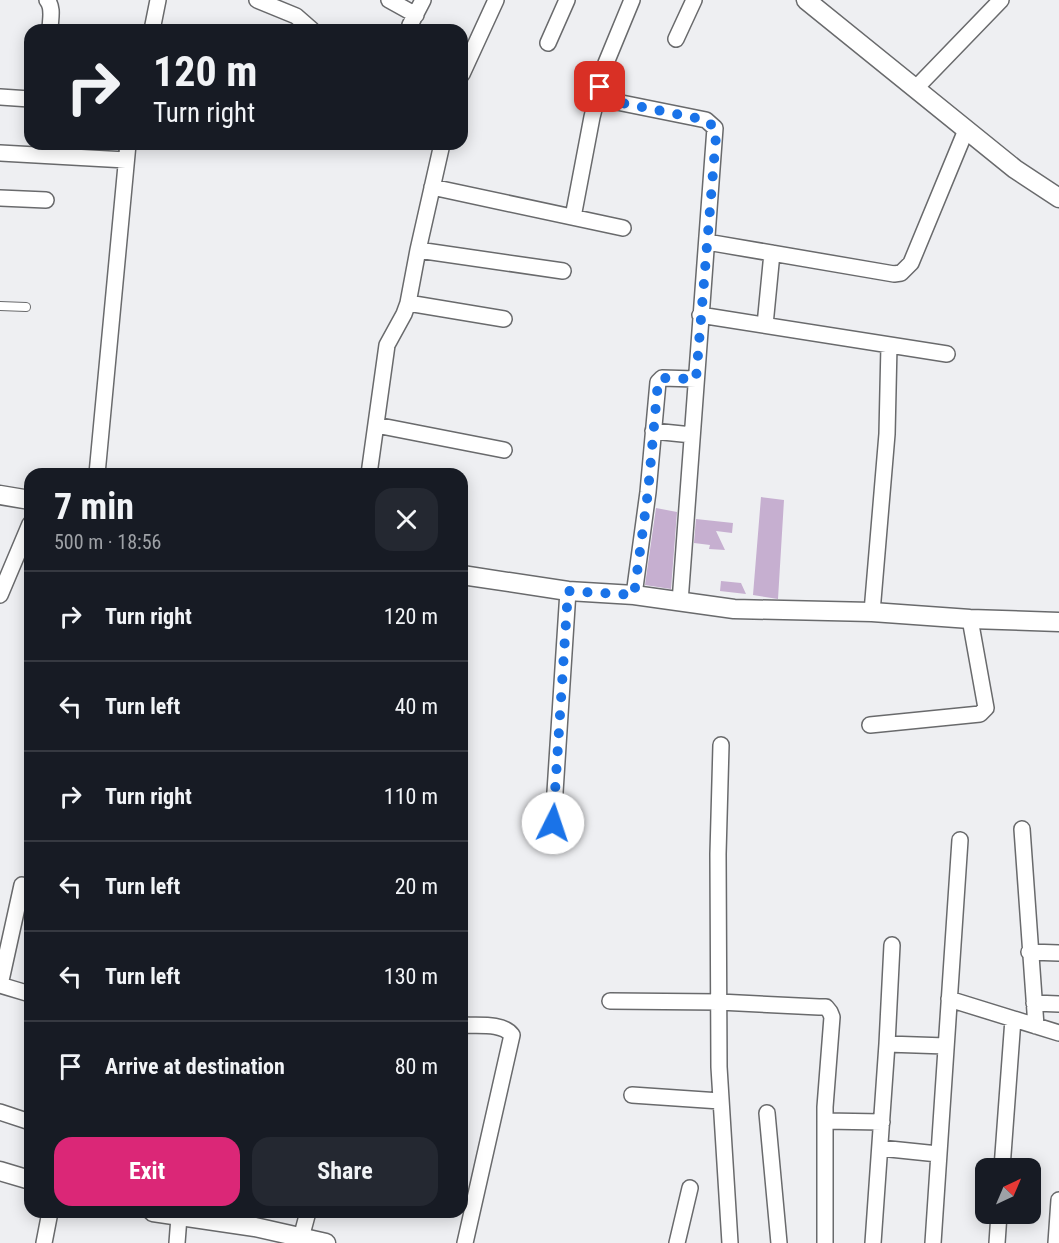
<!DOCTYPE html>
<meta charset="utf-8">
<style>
:root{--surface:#171b24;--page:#242831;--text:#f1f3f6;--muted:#9ea1a6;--line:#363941;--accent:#db2777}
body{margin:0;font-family:"Roboto Condensed",sans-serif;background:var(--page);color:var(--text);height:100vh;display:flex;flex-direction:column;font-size:22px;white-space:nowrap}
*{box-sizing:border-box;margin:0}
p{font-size:20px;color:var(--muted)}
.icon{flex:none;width:33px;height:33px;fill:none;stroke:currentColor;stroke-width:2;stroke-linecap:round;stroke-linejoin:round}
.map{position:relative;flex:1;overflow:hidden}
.details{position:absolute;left:24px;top:468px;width:444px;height:750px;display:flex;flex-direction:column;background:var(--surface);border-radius:18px;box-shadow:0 3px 15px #0003}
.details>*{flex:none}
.guide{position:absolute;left:24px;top:24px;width:444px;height:126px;border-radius:18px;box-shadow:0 3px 15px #0003;background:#171b24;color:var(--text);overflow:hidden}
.needle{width:39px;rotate:44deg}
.tools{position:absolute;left:975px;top:1158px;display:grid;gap:12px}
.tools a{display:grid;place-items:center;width:66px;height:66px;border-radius:12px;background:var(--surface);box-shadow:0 3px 15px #0003;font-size:30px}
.pin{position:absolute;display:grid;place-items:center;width:51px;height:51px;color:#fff;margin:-26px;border-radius:12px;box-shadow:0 3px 9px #0006}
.me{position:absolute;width:66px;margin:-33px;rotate:4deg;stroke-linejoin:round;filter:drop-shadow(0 0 4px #0008)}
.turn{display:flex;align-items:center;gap:21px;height:126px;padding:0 30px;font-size:27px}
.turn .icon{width:78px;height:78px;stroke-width:2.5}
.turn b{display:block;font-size:42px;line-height:51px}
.round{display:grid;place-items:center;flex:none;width:63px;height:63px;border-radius:18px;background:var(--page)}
.overview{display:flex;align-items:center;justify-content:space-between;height:102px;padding:0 30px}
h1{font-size:36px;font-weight:700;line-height:45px}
.cta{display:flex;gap:12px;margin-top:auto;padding:12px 30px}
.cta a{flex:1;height:69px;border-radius:18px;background:var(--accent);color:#fff;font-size:24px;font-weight:700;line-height:69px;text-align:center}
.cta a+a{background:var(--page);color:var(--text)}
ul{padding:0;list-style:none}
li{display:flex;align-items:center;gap:18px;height:90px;padding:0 30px;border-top:2px solid var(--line)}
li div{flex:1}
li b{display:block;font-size:22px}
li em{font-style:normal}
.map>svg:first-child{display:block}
.building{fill:#c6afd0}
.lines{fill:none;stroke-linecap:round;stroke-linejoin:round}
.service-casing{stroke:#696a6c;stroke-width:10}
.minor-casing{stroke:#696a6c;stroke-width:18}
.tertiary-casing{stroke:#696a6c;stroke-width:21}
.service{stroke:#fff;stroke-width:8}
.minor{stroke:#fff;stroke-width:15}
.tertiary{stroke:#fff;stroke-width:18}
.route{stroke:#1a73e8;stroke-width:10;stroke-dasharray:0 18}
</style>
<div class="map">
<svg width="1059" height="1243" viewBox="0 0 1059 1243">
<rect width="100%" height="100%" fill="#eeeff2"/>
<!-- building -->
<path class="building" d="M761,497L784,500L778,599L753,595Z
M656,508L677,512L671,589L645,585Z
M696,519L733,523L732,533L716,531L725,550L709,549L710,545L694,543Z
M721,581L741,583L746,594L720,591Z"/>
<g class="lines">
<!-- service casing -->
<g class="service-casing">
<path id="service" d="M0,306L26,307"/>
</g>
<!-- minor casing -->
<g class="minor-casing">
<path id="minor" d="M47,0C54,8 50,20 50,30
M257,0L296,16L312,30
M389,0L416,15
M410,25L423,0
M152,30L158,0
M676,39L694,0
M548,43L567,0
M462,74L496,0
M915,89L1001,0
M0,97L30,99
M597,98L706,120L715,128L680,602
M0,153L126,160
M432,187L623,228
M0,198L46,200
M573,217L592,117L606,63L632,0
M707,242L894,274L901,273L911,263L966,130
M418,250L563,271
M408,303L504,319
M700,315L947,354
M765,325L772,253
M376,425L504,450
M653,431L692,435
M97,474L128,144
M369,474L387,345L404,314L408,303L418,250L442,144
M0,595L30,524
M634,595L648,492L658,382L662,378L696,379
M872,612L887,434L889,345
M870,725L980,714L986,708L970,619
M721,745L718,854L719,1067L730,1243
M553,823L568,591
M1022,829L1036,1026
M1029,952L1059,953
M0,985L22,885
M0,985L30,994
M949,999L1059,1033
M610,1001L719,1002L819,1007H826L830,1012L832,1017L825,1107V1243
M1034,1003L1059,1004
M462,1025C477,1026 502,1022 512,1035L465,1243
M887,1044L946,1046
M632,1095L720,1101
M0,1112L30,1122
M767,1113L779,1243
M825,1121L882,1122
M880,1148L938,1154
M1002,1168L1013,1019
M301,1238L308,1212
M44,1243L50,1212
M177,1243L179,1217
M677,1243L690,1188
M873,1243L887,1044L892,945
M933,1243L960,840
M997,1243L999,1214
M1056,1243L1059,1200"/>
</g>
<!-- tertiary casing -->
<g class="tertiary-casing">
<path id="tertiary" d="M806,0L1015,169L1059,198
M0,495L30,500
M462,575L568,591L634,595L734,609L872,612L970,619L1059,622
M0,1171L30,1180
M153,1212L255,1227L326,1243"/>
</g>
<!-- service -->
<use href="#service" class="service"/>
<!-- minor -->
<use href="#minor" class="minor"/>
<!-- tertiary -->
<use href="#tertiary" class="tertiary"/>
</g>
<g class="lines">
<!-- route -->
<path class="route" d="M553,823L568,591L634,595L648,492L658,382L662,378L696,379L716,136L715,128L706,120L597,98L600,87"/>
</g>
</svg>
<div class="tools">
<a><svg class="needle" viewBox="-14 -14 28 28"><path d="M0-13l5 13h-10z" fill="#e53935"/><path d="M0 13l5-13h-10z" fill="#9ea1a6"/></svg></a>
</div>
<div class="pin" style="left:600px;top:87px;background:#d93025"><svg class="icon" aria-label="arrive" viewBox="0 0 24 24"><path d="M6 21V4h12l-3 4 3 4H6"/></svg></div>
<svg class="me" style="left:553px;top:823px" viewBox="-20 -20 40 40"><circle r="19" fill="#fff"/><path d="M0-13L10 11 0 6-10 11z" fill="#1a73e8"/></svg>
<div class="guide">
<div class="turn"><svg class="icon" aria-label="right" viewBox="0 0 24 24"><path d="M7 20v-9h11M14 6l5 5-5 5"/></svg><div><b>120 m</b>Turn right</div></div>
</div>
<section class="details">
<div class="overview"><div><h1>7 min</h1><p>500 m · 18:56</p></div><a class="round"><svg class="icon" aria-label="close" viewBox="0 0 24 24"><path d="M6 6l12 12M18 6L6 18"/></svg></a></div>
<ul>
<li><svg class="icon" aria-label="right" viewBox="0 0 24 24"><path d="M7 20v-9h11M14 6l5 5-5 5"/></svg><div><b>Turn right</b></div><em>120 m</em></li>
<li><svg class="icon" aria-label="left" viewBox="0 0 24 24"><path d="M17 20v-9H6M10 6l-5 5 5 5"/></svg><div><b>Turn left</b></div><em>40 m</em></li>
<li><svg class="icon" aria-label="right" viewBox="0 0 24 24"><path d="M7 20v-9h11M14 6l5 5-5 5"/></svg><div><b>Turn right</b></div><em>110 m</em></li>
<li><svg class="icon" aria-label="left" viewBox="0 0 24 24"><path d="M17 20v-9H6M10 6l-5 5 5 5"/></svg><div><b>Turn left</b></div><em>20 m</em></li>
<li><svg class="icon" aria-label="left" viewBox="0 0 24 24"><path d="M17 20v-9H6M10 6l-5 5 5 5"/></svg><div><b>Turn left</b></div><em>130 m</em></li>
<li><svg class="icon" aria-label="arrive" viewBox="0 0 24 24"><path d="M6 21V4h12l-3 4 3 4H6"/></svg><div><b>Arrive at destination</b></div><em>80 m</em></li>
</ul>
<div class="cta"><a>Exit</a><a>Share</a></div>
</section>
</div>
